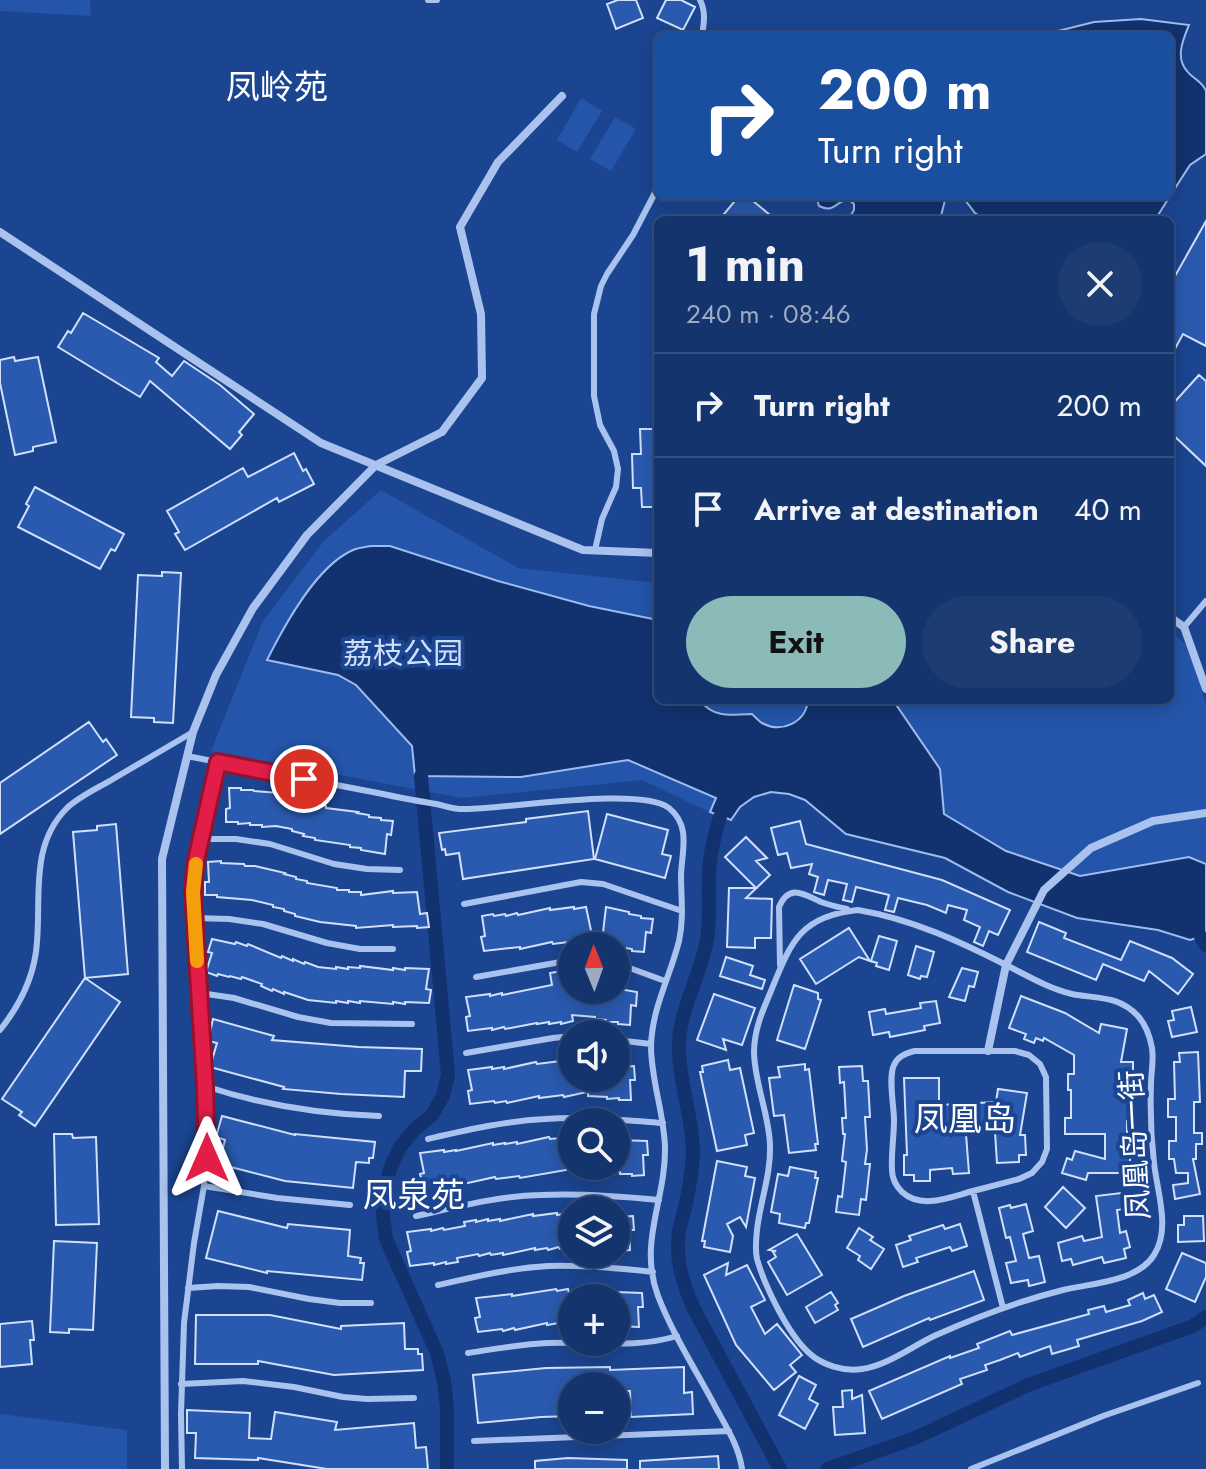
<!DOCTYPE html>
<meta charset="utf-8">
<style>
:root{--surface:#14346d;--page:#1d3c72;--text:#f1f3f6;--muted:#9daac2;--line:#334f80;--accent:#8bbbb9}
body{margin:0;font-family:Jost,"Noto Sans SC",sans-serif;background:var(--page);color:var(--text);height:100vh;display:flex;flex-direction:column;font-size:30px;white-space:nowrap}
*{box-sizing:border-box;margin:0}
p{font-size:26px;color:var(--muted)}
.icon{flex:none;width:44px;height:44px;fill:none;stroke:currentColor;stroke-width:2;stroke-linecap:round;stroke-linejoin:round}
.map{position:relative;flex:1;overflow:hidden}
.panel{position:absolute;left:654px;top:216px;width:520px;height:488px;display:flex;flex-direction:column;background:var(--surface);border-radius:12px;box-shadow:0 4px 20px #0003,0 0 0 2px var(--line)}
.panel>*{flex:none}
.hud{position:absolute;left:654px;top:32px;width:520px;height:168px;border-radius:12px;box-shadow:0 4px 20px #0003,0 0 0 2px var(--line);background:#1a4fa0;color:#fff;overflow:hidden}
.needle{width:52px;rotate:359deg}
.buttons{position:absolute;left:558px;top:932px;display:grid;gap:16px}
.buttons a{display:grid;place-items:center;width:72px;height:72px;border-radius:50%;background:var(--surface);box-shadow:0 4px 20px #0003,0 0 0 2px var(--line);font-size:40px}
.pin{position:absolute;display:grid;place-items:center;width:68px;height:68px;color:#fff;margin:-34px;border:4px solid #fff;border-radius:50%;box-shadow:0 2px 8px #0007}
.me{position:absolute;width:88px;margin:-44px;rotate:0deg;stroke-linejoin:round;filter:drop-shadow(0 0 6px #0008)}
.turn{display:flex;align-items:center;gap:28px;height:168px;padding:0 32px;font-size:36px}
.turn .icon{width:104px;height:104px;stroke-width:2.5}
.turn b{display:block;font-size:56px;line-height:68px}
.round{display:grid;place-items:center;flex:none;width:84px;height:84px;border-radius:42px;background:var(--page)}
.headline{display:flex;align-items:center;justify-content:space-between;height:136px;padding:0 32px}
h1{font-size:48px;font-weight:700;line-height:60px}
.cta{display:flex;gap:16px;margin-top:auto;padding:16px 32px}
.cta a{flex:1;height:92px;border-radius:48px;background:var(--accent);color:#111;font-size:32px;font-weight:700;line-height:92px;text-align:center}
.cta a+a{background:var(--page);color:var(--text)}
ul{padding:0;list-style:none}
li{display:flex;align-items:center;gap:24px;height:104px;padding:0 32px;border-top:2px solid var(--line)}
li div{flex:1}
li b{display:block;font-size:30px}
li em{font-style:normal}
.map>svg:first-child{display:block}
.green{fill:#2455aa}
.water{fill:#12326f;stroke:#9dbdf0;stroke-width:2}
.lines{fill:none;stroke-linecap:round;stroke-linejoin:round}
.canal{stroke:#12326f;stroke-width:14}
.building{fill:#2a5aaf;stroke:#d0e0fa;stroke-width:2}
.service{stroke:#aac3ee;stroke-width:6}
.minor{stroke:#aac3ee;stroke-width:8}
.route-casing{stroke:#92132f;stroke-width:20}
.route{stroke:#e11d48;stroke-width:14}
.slow{stroke:#f59e0b;stroke-width:14}
.labels{text-anchor:middle;stroke-width:8;stroke-linejoin:round;paint-order:stroke}
.park-label{font-size:30px;fill:#d0e0fa;stroke:#1b4591}
.street-label{font-size:30px;fill:#fff;stroke:#1b4591}
.quarter-label{font-size:34px;fill:#fff;stroke:#1b4591}
</style>
<div class="map">
<svg width="1206" height="1469" viewBox="0 0 1206 1469">
<rect width="100%" height="100%" fill="#1b4591"/>
<!-- green -->
<path class="green" d="M0,0H90L91,16L0,11Z
M581,98L602,111L577,152L557,140Z
M615,117L636,129L611,171L590,159Z
M381,490L518,568L658,583V700H1170V631L1189,647L1206,705V945L1158,930L1077,918L1008,892L945,858L846,834L805,800L789,794L771,792L754,797L740,807L731,820L720,817L642,780L462,798L211,751L263,621L324,541Z
M0,1414L127,1430V1469H0Z"/>
<!-- water -->
<path class="water" d="M1141,19L1189,25C1183,40 1175,57 1187,71C1193,79 1202,81 1206,91V154L1190,165L1170,196V36H1038L1094,22Z
M816,196H946L940,220H842L851,215L854,210V204L849,200C835,200 836,214 819,206Z
M962,196H1170L1155,220H986L975,213Z
M371,546H390L498,581L589,606L658,620V700H700C712,718 732,715 752,714C753,715 760,722 762,723C782,734 806,722 808,700H896L897,706L940,769L944,814L1006,851L1080,876L1189,857L1206,864V935L1190,940L1158,930L1077,918L1008,892L945,858L846,834L805,800L789,794L771,792L754,797L740,807L731,820L710,812L716,798L628,760L521,777L415,776L412,746L356,685L338,675L267,660C284,626 316,566 353,550C358,548 365,547 371,546Z"/>
<g class="lines">
<!-- canal -->
<path class="canal" d="M421,776L448,1075L443,1096L432,1115L415,1129L400,1147L390,1169L384,1192L383,1215L386,1239L437,1353L444,1381L447,1409V1469
M720,817C714,836 709,856 709,877C708,899 711,922 706,944C699,978 680,1009 679,1044C678,1081 693,1116 693,1154C692,1172 689,1190 685,1208C683,1216 680,1224 679,1232C675,1260 683,1285 694,1309L780,1469
M1201,937L1206,945
M827,1469L915,1438L1028,1385L1193,1326L1206,1317"/>
</g>
<!-- building -->
<path class="building" d="M618,0H636L643,18L616,29L607,4Z
M666,0H681L695,7L683,30L657,18Z
M739,196H747L776,220H719Z
M1206,221V346L1183,334L1170,358V285Z
M83,313L159,358L156,362L172,376L184,361L220,385L254,414L239,432L242,435L230,449L150,381L140,397L58,347L68,331L71,333Z
M14,357L15,361L38,357L56,442L33,447V451L15,455L0,383V360Z
M1199,375L1206,381V466L1170,432V407Z
M640,429H658V507H642L641,488H633L632,454H641Z
M294,453L303,471L306,469L314,484L279,502L277,498L185,550L175,534L179,532L167,511L243,468L248,477Z
M35,487L124,534L115,551L111,549L100,569L18,527L29,506L26,504Z
M162,572L181,573L173,723L154,722V718L131,717L138,575L162,576Z
M89,722L103,742L106,739L117,755L0,834V783Z
M229,788H241V790H253L254,791L279,793L303,797V799L326,806V808L358,812L357,813L369,815V817L381,818V820L393,821L391,835L387,834L385,854L361,850V848L350,847V845L315,840V838L303,836L304,834L292,831V829L276,826L262,827V825H250V823L238,824V822H226V809L230,808Z
M588,811L594,859L463,879L459,853L446,855L445,849L442,850L439,833L526,822V819Z
M607,814L668,830L662,854L671,856L665,878L595,859Z
M800,821L806,844L942,880L1010,910L998,935L989,931L983,946L974,942L980,927L964,920L967,910L948,905L946,913L927,905L898,898L894,912L885,910L889,895L856,887L852,902L843,900L847,884L828,880L824,895L814,892L818,877L809,874L812,864L791,868L787,853L778,855L771,828Z
M116,824L128,974L85,978L73,832L97,830V826Z
M746,837L767,858L756,861L770,875L746,898L772,899L771,938H755V948L727,947L729,888H756L725,857Z
M221,861V863L244,864L245,866H255L285,873L284,874L296,877V879L307,881V883L337,888V890H349V892H361V895L393,891V893L417,892L420,914L427,913L429,927L417,928V926L393,927V925L356,928V926L320,922L295,916V914L284,911V909L273,907V905L252,900L217,897V895H205V882H209L208,862Z
M574,907V909L586,907L593,940L577,943V941L553,944L552,942L520,949V947L484,951L481,937L485,936L482,916L493,914L494,916L505,914L506,916L517,913L518,915L550,908V910Z
M606,907L629,912V914L641,916V918L653,919L651,933L646,932L644,952L632,951V949L620,947L621,945L602,941Z
M1039,922L1066,933L1064,938L1121,960L1130,941L1172,958L1193,974L1178,994L1149,971L1144,981L1103,964L1096,980L1027,952Z
M849,928L870,961L859,957L816,984L800,959Z
M879,936L897,941L889,970L876,966L877,963L871,961Z
M212,939L235,944L236,942L247,946L248,944L281,958L282,956L293,961V959L304,964L305,962L318,967L336,969V967L348,969V967L360,968V966L393,970V968L405,970V968L429,969L426,989L431,990L429,1003L405,1002V1004L393,1002V1004L360,1001V1003L348,1001V1003L336,1001V1003L308,1000L284,992V994L273,989L272,991L261,986L262,984L242,977L241,979L230,976L229,977L218,974L217,976L206,972L212,953L208,952Z
M916,946L934,952L927,977L921,976L920,979L908,975Z
M726,957L753,966L750,975L765,980L762,989L720,976Z
M962,968L978,972L974,987L969,986L965,1001L949,997Z
M562,971L563,974L572,972V990H625L637,992L636,1006L631,1005L630,1025L618,1024V1022H606V1020L595,1019V1017L572,1015L573,1021L561,1024V1022L549,1024V1022L537,1024V1023L505,1029L504,1027L492,1030V1028L468,1031L466,1017L470,1016L466,997L490,994V996L502,993V995L552,985L550,973Z
M85,978L120,1002L35,1126L19,1115L22,1112L2,1099Z
M794,985L818,993V999L821,1000L805,1049L777,1040Z
M714,994L755,1008L742,1045L723,1039L726,1050L697,1040Z
M1021,996L1065,1013L1099,1033L1101,1024L1127,1029L1121,1062H1133V1078H1127V1104H1133V1120L1127,1121V1147H1130V1164H1124V1173H1088L1086,1180L1062,1173L1067,1158L1072,1160L1075,1151L1105,1159V1134H1065V1118H1071V1090H1068V1074H1074V1055L1044,1038L1043,1041L1036,1038L1034,1043L1024,1039L1026,1034L1009,1028Z
M936,1001L940,1023L924,1026L925,1030L890,1037L889,1032L873,1035L869,1012L885,1009L886,1014L921,1008L920,1003Z
M1191,1007L1197,1032L1172,1037L1168,1021L1174,1020L1172,1011Z
M213,1019L274,1036L272,1040L359,1047L422,1049L421,1071H405L404,1097L341,1094L283,1089L284,1087L210,1067L217,1043L208,1041Z
M1198,1052L1200,1102H1194V1133H1202V1144H1196V1159H1193L1200,1194L1175,1199L1173,1185L1188,1183V1173H1176L1174,1159H1169V1141H1176V1117H1168V1099H1175L1174,1062H1180L1179,1053Z
M728,1060L730,1070L740,1068L754,1133L745,1135L747,1145L717,1151L700,1072H703L702,1066Z
M561,1061V1063L572,1061V1083L585,1082L587,1092L564,1097L563,1095L539,1098V1096L507,1103L506,1101L495,1103L494,1101L470,1104L468,1091L472,1090L468,1070L492,1067V1069L504,1067V1069L536,1062L537,1064Z
M805,1064V1070L809,1069L818,1144H815L816,1150L789,1153L784,1115L774,1116L769,1078L780,1077L778,1067Z
M634,1066L635,1080H630L631,1100H619V1098L607,1099V1097L588,1096L589,1082L611,1081V1078H616V1067Z
M862,1066L863,1081H868L870,1117H865L867,1150L865,1164H870L866,1200L861,1199L859,1215L836,1212L838,1196L842,1197L846,1162L842,1161L845,1134H843L842,1118H846L844,1082L840,1083L839,1067Z
M904,1078H939V1105L996,1102L998,1089L1027,1093L1020,1135H1025L1026,1155H1019V1162L997,1163L995,1132L966,1134L969,1173L953,1174L952,1168L930,1170V1181H914V1175H904V1155H907Z
M222,1116L295,1135V1134L375,1142L373,1158H369V1163L356,1162L353,1188L285,1181L219,1164L225,1140L216,1137Z
M54,1134H72L73,1138L96,1137L99,1224L56,1225Z
M549,1137L550,1139L572,1137V1169L520,1178L519,1176L496,1179L495,1177L459,1185L458,1184L447,1186L446,1184L435,1186L434,1184L423,1187L420,1174L424,1173L420,1153L444,1150V1152L456,1150V1151L493,1143V1145L505,1143V1144L517,1142V1144Z
M616,1140L647,1141L648,1155H643L644,1175L632,1176V1174H620V1172H616Z
M717,1161L747,1167L745,1176L755,1178L746,1227L740,1217L727,1224L733,1236L730,1252L704,1247L705,1241H702Z
M790,1167L816,1172L815,1178H818L809,1223H806L805,1228L779,1223L780,1214L771,1212L778,1174L788,1176Z
M1063,1187L1085,1208L1066,1228L1045,1207Z
M1121,1193L1124,1209L1117,1210L1120,1233L1126,1231L1130,1247L1124,1249L1126,1258L1104,1263L1102,1257L1073,1265L1071,1259L1062,1261L1058,1243L1082,1236L1084,1241L1102,1237L1096,1196Z
M1026,1204L1033,1231L1023,1234L1029,1258L1039,1256L1045,1282L1029,1286L1028,1280L1011,1283L1006,1263L1016,1261L1010,1237L1006,1238L999,1208L1010,1205L1011,1208Z
M218,1211L287,1228L288,1224L350,1230L348,1256L361,1258L360,1263H364L362,1280L267,1271V1273L206,1258Z
M557,1213V1215L569,1213L572,1226L567,1227L571,1247L560,1249L559,1247L548,1250L547,1248L535,1250V1248L503,1255V1253L491,1255L490,1253L479,1256L478,1254L457,1258L458,1262L446,1264V1262L434,1265V1263L410,1266L407,1252L411,1251L407,1232L431,1229V1231L443,1228L444,1230L465,1226L464,1222L476,1220V1222L488,1219V1221L500,1219V1221L533,1214V1216Z
M633,1216L634,1230H629L630,1250L618,1251L616,1249V1217Z
M1184,1216H1203L1204,1241L1178,1242V1225H1184Z
M960,1224L967,1246L952,1251L950,1247L916,1258L918,1262L903,1267L896,1245L911,1240L909,1236L943,1225L945,1229Z
M859,1228L873,1237L870,1240L884,1249L871,1269L858,1260L860,1256L847,1248Z
M797,1234L822,1275L787,1295L768,1262L776,1257L773,1252L776,1251L769,1250Z
M54,1241L97,1243L93,1330L69,1329V1333L50,1332Z
M1182,1253L1206,1263V1277L1195,1302L1166,1289Z
M728,1263L726,1275L747,1265L765,1300L751,1307L765,1334L777,1324L802,1355L790,1365L796,1372L774,1390L736,1345L704,1275Z
M974,1271L984,1300L930,1320L929,1318L863,1347L851,1319L904,1296Z
M556,1289L557,1291L568,1289L572,1306V1322L559,1325V1323L547,1325V1323L515,1330L514,1328L503,1331L502,1329L478,1332L475,1318L480,1317L476,1298L512,1294V1296Z
M616,1292L642,1293L643,1307H638L639,1327L616,1326Z
M831,1292L838,1303L835,1305L838,1310L815,1323L806,1307Z
M1143,1293L1145,1299L1154,1295L1162,1312L1142,1321L1077,1340L1079,1346L1052,1354L1050,1346L1020,1357L1018,1353L1000,1360L985,1365L987,1370L960,1379L962,1384L882,1419L869,1391L950,1356V1358L979,1348L977,1344L1010,1331L1012,1335L1089,1314L1088,1310L1104,1306L1106,1312L1130,1305L1128,1300Z
M196,1315H270L341,1329V1326L404,1323L405,1349H418V1354H422L423,1370L334,1375L258,1361V1364H195Z
M32,1321L34,1340H30L32,1364L0,1367V1324Z
M610,1367V1370L684,1367V1393L692,1392L693,1414L631,1417L630,1391H622L621,1386H572V1416L541,1417L478,1423L473,1375L546,1368Z
M799,1376L816,1385L809,1399L818,1404L805,1429L779,1415Z
M852,1390V1399L862,1395L865,1433L835,1435L833,1407H843L842,1391Z
M187,1410L250,1413L249,1438L271,1439L275,1412L337,1422L335,1430L414,1423L416,1448L426,1447L428,1469H327L258,1458V1460L195,1458L196,1433H187Z
M718,1456L719,1469H640V1461Z
M568,1458L627,1460V1469H535V1461Z"/>
<g class="lines">
<!-- service -->
<path class="service" d="M428,0H437
M700,0C706,12 704,23 702,36
M595,550L602,519L616,487L618,469L614,451L600,425L594,396V314L601,286L607,274L633,235L658,187
M1184,627L1206,601
M187,756C252,769 317,781 383,794C400,798 418,801 436,804C446,806 456,810 466,809C506,809 641,786 669,808C691,826 682,850 681,875C681,897 684,919 679,941C670,977 652,1008 651,1046C651,1080 664,1113 665,1147C666,1200 638,1242 658,1296C673,1335 697,1372 716,1408C727,1428 739,1447 742,1469
M201,839H236L270,844L334,864L367,869L400,870
M464,904L581,882L603,884L682,911
M858,910C911,919 959,941 1006,965C1028,976 1048,988 1072,994C1097,999 1118,995 1138,1016C1146,1025 1150,1037 1152,1048C1154,1060 1151,1073 1151,1084C1150,1111 1151,1137 1154,1163C1157,1191 1171,1229 1154,1255C1137,1282 1092,1283 1063,1290C1019,1301 976,1317 934,1336C911,1347 888,1365 862,1369C844,1372 822,1365 809,1353C788,1334 765,1287 757,1259C755,1250 756,1239 757,1230C760,1202 771,1175 770,1145C769,1114 755,1085 754,1053C754,1030 762,1012 771,991C791,942 800,916 858,910Z
M194,918L229,919L263,924L327,943L360,949H393
M616,963L665,981
M780,965L779,907C789,883 804,894 821,902C829,905 838,907 847,909
M476,977L572,960
M200,993L234,998L298,1017L331,1023L412,1024
M0,1030C20,1005 35,974 37,942C41,895 30,845 67,808C80,796 98,788 113,779C140,763 166,748 193,732
M616,1040L651,1044
M466,1053L553,1038L572,1036
M205,1086C262,1105 319,1114 379,1116
M428,1139C467,1130 505,1121 545,1119C584,1116 624,1120 663,1123
M204,1186L277,1198L350,1205
M973,1191C950,1197 922,1210 902,1192C896,1186 892,1178 892,1170C891,1154 894,1137 894,1120C894,1106 888,1077 894,1065C898,1056 905,1054 914,1051H1015L1029,1055L1040,1064L1046,1077L1047,1149L1042,1162L1032,1173L1019,1179L973,1191L1003,1308
M416,1216C457,1207 498,1196 540,1195C580,1193 619,1196 659,1200
M438,1285C474,1277 511,1268 548,1266C583,1265 618,1268 653,1272
M188,1288L218,1286L249,1287L309,1299L340,1303H371
M468,1353C494,1349 521,1344 548,1343C592,1341 635,1349 677,1336
M181,1384L243,1381L294,1387L343,1397L367,1399L414,1398
M474,1441L729,1431
M182,1469L181,1414L184,1323L194,1243L204,1186L207,1158L205,1086L193,892L195,865L218,762
M971,1469L1103,1416L1198,1383"/>
<!-- minor -->
<path class="minor" d="M0,232L321,443L583,550L658,553
M1170,617L1184,627L1206,689
M988,1051L1006,965L1044,890L1091,848L1153,821L1206,813
M165,1469L162,859L193,732L216,675L253,608L307,535L376,465L442,432L482,378L481,314L460,227L498,162L562,96"/>
</g>
<g class="lines">
<!-- route casing -->
<g class="route-casing">
<path id="route" d="M207,1158L205,1086L193,892L195,865L218,762L304,779"/>
</g>
<!-- route -->
<use href="#route" class="route"/>
<!-- slow -->
<path class="slow" d="M196,864L193,892L197,961"/>
</g>
<g class="labels">
<!-- park labels -->
<g class="park-label">
<text x="403" y="664">荔枝公园</text>
</g>
<!-- street labels -->
<g class="street-label">
<text transform="translate(1135 1145) rotate(-93)" y="10">凤凰岛一街</text>
</g>
<!-- quarter labels -->
<g class="quarter-label">
<text x="277" y="99">凤岭苑</text>
<text x="965" y="1131">凤凰岛</text>
<text x="414" y="1207">凤泉苑</text>
</g>
</g>
</svg>
<div class="buttons">
<a><svg class="needle" viewBox="-14 -14 28 28"><path d="M0-13l5 13h-10z" fill="#e53935"/><path d="M0 13l5-13h-10z" fill="#9daac2"/></svg></a>
<a><svg class="icon" aria-label="sound" viewBox="0 0 24 24"><path d="M4 9h4l5-4v14l-5-4H4zM17 9q2 3 0 6"/></svg></a>
<a><svg class="icon" aria-label="search" viewBox="0 0 24 24"><circle cx="10" cy="10" r="6"/><path d="M15 15l6 6"/></svg></a>
<a><svg class="icon" aria-label="layers" viewBox="0 0 24 24"><path d="M12 4l9 5-9 5-9-5zM3 14l9 5 9-5"/></svg></a>
<a>+</a>
<a>−</a>
</div>
<div class="pin" style="left:304px;top:779px;background:#d93025"><svg class="icon" aria-label="arrive" viewBox="0 0 24 24"><path d="M6 21V4h12l-3 4 3 4H6"/></svg></div>
<svg class="me" style="left:207px;top:1158px" viewBox="-20 -20 40 40"><path d="M0-17L14 15 0 8-14 15z" fill="#e11d48" stroke="#fff" stroke-width="4"/></svg>
<div class="hud">
<div class="turn"><svg class="icon" aria-label="right" viewBox="0 0 24 24"><path d="M7 20v-9h11M14 6l5 5-5 5"/></svg><div><b>200 m</b>Turn right</div></div>
</div>
<section class="panel">
<div class="headline"><div><h1>1 min</h1><p>240 m · 08:46</p></div><a class="round"><svg class="icon" aria-label="close" viewBox="0 0 24 24"><path d="M6 6l12 12M18 6L6 18"/></svg></a></div>
<ul>
<li><svg class="icon" aria-label="right" viewBox="0 0 24 24"><path d="M7 20v-9h11M14 6l5 5-5 5"/></svg><div><b>Turn right</b></div><em>200 m</em></li>
<li><svg class="icon" aria-label="arrive" viewBox="0 0 24 24"><path d="M6 21V4h12l-3 4 3 4H6"/></svg><div><b>Arrive at destination</b></div><em>40 m</em></li>
</ul>
<div class="cta"><a>Exit</a><a>Share</a></div>
</section>
</div>
